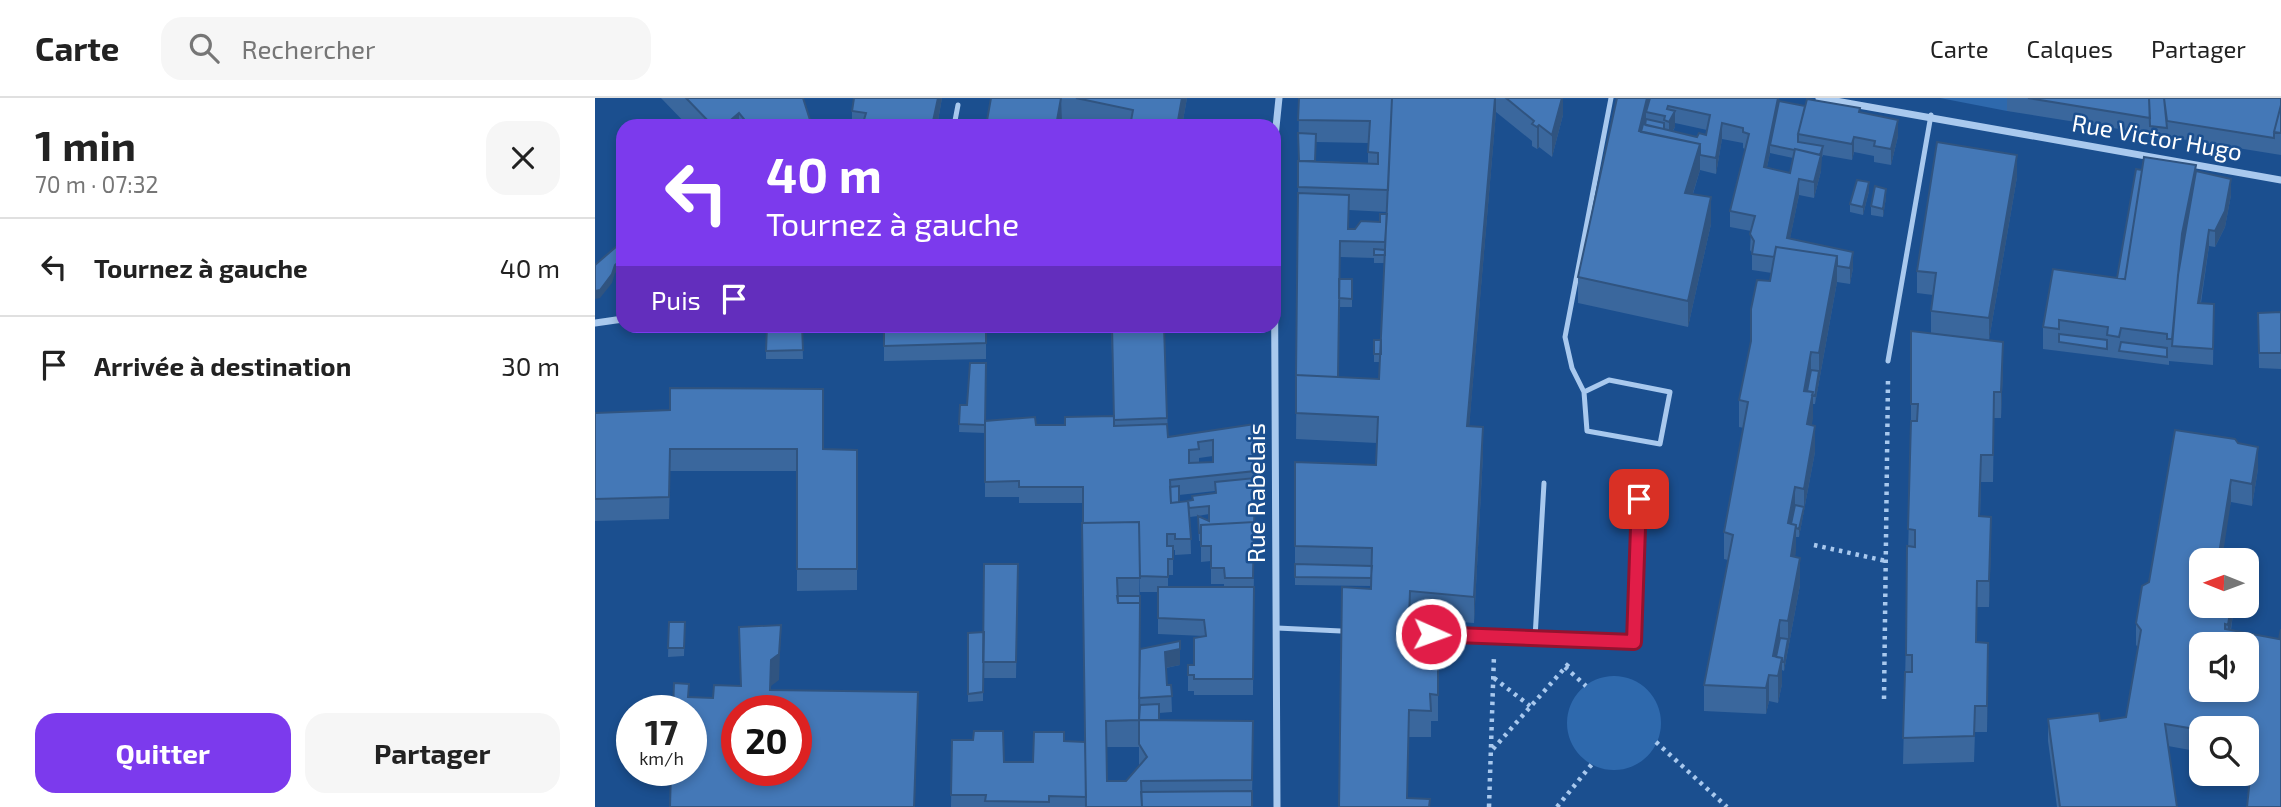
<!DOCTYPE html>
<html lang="fr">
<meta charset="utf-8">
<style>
:root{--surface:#fff;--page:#f6f6f6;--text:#222;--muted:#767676;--line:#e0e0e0;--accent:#7c3aed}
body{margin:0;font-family:"Exo 2",sans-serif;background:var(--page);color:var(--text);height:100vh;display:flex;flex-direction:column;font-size:26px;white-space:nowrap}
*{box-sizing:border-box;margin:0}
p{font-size:23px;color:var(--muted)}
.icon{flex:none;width:38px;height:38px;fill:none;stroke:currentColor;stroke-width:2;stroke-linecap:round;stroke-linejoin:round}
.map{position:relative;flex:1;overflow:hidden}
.sheet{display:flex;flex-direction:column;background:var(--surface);width:595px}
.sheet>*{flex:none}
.banner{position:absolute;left:21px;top:21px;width:665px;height:214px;border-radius:21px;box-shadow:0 4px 10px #0003;background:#7c3aed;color:#fff;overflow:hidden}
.needle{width:46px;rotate:271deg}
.buttons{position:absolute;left:1594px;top:450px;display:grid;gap:14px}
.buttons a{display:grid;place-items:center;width:70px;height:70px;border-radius:14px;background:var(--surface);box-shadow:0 4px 10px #0003;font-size:35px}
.speed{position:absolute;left:21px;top:597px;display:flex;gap:14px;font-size:35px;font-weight:700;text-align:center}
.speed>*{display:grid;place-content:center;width:91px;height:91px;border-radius:50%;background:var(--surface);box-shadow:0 4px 10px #0003;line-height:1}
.speed small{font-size:18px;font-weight:400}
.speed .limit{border:10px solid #d22;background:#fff;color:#111}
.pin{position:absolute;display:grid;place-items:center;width:60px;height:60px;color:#fff;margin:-30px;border-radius:14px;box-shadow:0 4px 10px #0006}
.me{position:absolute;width:77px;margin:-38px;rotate:92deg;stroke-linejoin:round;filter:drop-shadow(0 0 5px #0008)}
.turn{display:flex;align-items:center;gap:24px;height:147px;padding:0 35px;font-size:32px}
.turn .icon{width:91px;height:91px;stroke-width:2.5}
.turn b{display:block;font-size:49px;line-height:60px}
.then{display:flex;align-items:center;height:66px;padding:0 35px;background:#0003;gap:14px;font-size:26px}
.round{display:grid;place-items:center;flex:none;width:74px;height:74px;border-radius:21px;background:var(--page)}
.head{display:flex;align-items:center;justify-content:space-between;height:119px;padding:0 35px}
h1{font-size:42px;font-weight:700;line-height:52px}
.primary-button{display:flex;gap:14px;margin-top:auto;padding:14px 35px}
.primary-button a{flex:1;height:80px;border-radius:21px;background:var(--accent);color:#fff;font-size:28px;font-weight:700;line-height:80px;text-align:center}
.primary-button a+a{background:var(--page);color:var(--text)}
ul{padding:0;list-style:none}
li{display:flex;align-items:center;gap:21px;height:98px;padding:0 35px;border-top:2px solid var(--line)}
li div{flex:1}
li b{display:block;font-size:26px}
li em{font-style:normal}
header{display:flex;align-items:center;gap:42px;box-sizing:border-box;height:98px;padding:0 35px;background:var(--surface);border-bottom:2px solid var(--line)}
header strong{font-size:33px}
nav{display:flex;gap:38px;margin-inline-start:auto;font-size:24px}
.search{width:490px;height:63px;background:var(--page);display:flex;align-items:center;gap:18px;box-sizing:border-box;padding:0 24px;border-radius:21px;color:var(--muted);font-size:26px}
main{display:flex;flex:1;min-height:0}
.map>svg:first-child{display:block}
.green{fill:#2e69ad}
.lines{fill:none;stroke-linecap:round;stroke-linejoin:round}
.path{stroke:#a9c9ee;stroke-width:4.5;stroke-dasharray:3.5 5;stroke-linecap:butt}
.service{stroke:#a9c9ee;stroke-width:5}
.minor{stroke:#a9c9ee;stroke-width:7}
.wall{fill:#3a679d;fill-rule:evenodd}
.shaded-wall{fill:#305480}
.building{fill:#4478b7;stroke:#305480;stroke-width:2;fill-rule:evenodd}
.route-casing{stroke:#92132f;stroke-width:18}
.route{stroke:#e11d48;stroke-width:12}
.labels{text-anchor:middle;stroke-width:5;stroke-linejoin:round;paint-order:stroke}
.street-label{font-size:24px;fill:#fff;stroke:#1b4f8f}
</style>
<header>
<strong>Carte</strong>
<div class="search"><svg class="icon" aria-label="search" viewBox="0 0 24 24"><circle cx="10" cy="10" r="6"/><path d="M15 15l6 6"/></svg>Rechercher</div>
<nav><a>Carte</a><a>Calques</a><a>Partager</a></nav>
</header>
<main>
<section class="sheet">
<div class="head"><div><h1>1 min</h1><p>70 m · 07:32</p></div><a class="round"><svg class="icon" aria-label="close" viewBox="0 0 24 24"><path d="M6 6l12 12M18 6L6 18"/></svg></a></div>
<ul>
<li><svg class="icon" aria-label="left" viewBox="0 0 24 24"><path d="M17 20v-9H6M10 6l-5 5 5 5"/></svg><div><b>Tournez à gauche</b></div><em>40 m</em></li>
<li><svg class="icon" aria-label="arrive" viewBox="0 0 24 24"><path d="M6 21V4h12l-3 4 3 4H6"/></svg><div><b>Arrivée à destination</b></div><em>30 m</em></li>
</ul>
<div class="primary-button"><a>Quitter</a><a>Partager</a></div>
</section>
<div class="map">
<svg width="1686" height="709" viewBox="0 0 1686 709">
<rect width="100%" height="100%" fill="#1b4f8f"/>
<!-- green -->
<path class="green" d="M1345,0H1413L1412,13Z
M972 625a47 47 0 1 1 94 0a47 47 0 1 1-94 0Z"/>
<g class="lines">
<!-- path -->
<path class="path" d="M1219,447L1291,463
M970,569L991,588
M899,580L935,608
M1289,601L1293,281
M1061,644L1132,709
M898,651L975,564
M894,709L899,557
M962,709L997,666"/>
<!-- service -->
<path class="service" d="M359,28L363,7
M1293,263L1336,17
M989,294L1014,282L1075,294L1065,346L992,333L989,294L977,270L970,239L1016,0
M682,530L746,533
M832,536L1039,544L1044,401
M940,540L949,385"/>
<!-- minor -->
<path class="minor" d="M1224,0L1686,82
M679,49L684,0
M679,81L682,709
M0,225L28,221"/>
</g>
<!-- wall -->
<path class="wall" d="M66,0H208L215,22V28H93Z
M259,0H347L342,28H257V13Z
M396,0H592L587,28H489L467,23Z
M704,0H968V17L957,59L944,49L942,51L937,48V43L901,14L874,328L888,356L879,525L815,520L837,568L843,567V623H836V639H814L744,709L776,488L700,487V364L781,367L782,345L701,341ZM721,44L773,45V65L720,63ZM754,112L792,114V116L785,124L760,131H753ZM745,159L779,160V165H789L786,242H779V264H785L784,281L743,279L744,209H757V189L744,181Z
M1184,0V3L1210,8L1265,14L1303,38L1296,67L1279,64V58L1259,54L1257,62L1228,57L1226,62V73L1219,100L1204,97L1195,140L1258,170L1255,186L1242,184L1220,306H1218L1216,327L1220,354L1204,439H1201L1200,459L1205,487L1189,573L1187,572V586L1183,605L1174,603L1171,616L1109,613V587L1133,462L1129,461V434L1149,330L1144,329V302L1177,175L1157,172V155L1155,152L1156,133L1135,129V113L1150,51L1148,50V45L1127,41L1121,76L1105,72L1098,96L1116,126L1093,229L983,205V179L1020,9ZM1080,25L1112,32L1111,37L1102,39L1078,33L1080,29ZM1175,55L1198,60L1195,75L1172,69Z
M1412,0H1686V57L1412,13Z
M1547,72L1601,73L1636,97L1630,129L1620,149L1614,148L1606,205L1619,206L1618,267L1574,263V267L1512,259V258V259L1448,251V229L1522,180Z
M1422,79L1394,242L1336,235V213L1338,197L1322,195V173Z
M1274,93L1268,117L1255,114V106Z
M1291,99L1288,119L1276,117V108Z
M1686,214V271L1664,270L1663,215Z
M207,228L208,261H171V253Z
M289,228H418L416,229L391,228V261L289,263Z
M516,228H569L573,339L660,326L658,597H599V593H593V567H599L609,538L563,536V494H545L544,449L545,557L585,543V567L571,570L572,587H576L577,614L564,615V622L658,623L657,709H356L357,642L409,664H438L469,643L490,644L488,405H424V399H390V335L364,334L365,307L390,323L441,327H470L519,318ZM618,358V364L604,365V360ZM620,393V395L597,402L584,404V397ZM614,416V423L603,418ZM603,418L604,443H606V464L616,463V486H629V489H573V477H578V452H580V457L596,456L595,419ZM511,649H544V668L531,683H512Z
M1316,233L1408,271L1406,320H1399L1398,384H1386L1385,419L1396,445L1394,509H1382V544L1393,571L1392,634H1380L1379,664L1308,666L1316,333Z
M0,315L228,351L262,352V492L202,493V373H75L74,421L0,423Z
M1580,332L1663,371L1657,408L1636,404L1606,508H1639L1636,532L1684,541L1657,662L1652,661V630H1606V654L1573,648L1582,709H1462L1453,643V621L1505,623L1531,619L1543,549L1541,547V525L1554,484Z
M423,466L421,580H388V603L373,604V535L389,534Z
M74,524H90L89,558L73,559Z"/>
<!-- shaded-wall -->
<path class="shaded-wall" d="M343,0H347L342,28H337Z
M466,0L467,23L466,28H461Z
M587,0H592L587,28H582Z
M900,0H901V15L872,355V328Z
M967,0H968V17L957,59V37Z
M1052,0H1059L1051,14V29L1050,34L1044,33Z
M1183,0H1184V11L1175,47V55L1169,84V69Z
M1080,13V29L1074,39V24Z
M144,15V28H130V27Z
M1303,22V38L1296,67V51Z
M1127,25V41L1121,76V60Z
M944,27V49L942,51V29Z
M1259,39V54L1257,62V46Z
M1105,46V72L1090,121V95Z
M1228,48L1226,73L1219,100V84Z
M1422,57V79L1394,242V220Z
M1601,67V89L1577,248L1587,136Z
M1204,81V97L1192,156V140Z
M1636,81V97L1630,129L1620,149V133Z
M1274,84V93L1268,117V109Z
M1291,91V99L1288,119V111Z
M1116,99V126L1093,229V203Z
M1614,132V148L1603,220V205Z
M1258,154V170L1255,186V170Z
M1242,158V184L1220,306L1224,273V255Z
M28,160V169L20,175L17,185L5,200L0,201V193L20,167Z
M1408,244V271L1406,320V294Z
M1216,254V280L1213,297L1209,293Z
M1218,294V321L1212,352V326Z
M1220,328V354L1204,439V431L1209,409V391Z
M888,329V356L879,525V499Z
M1663,349V371L1657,408V386Z
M1636,382V404L1627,462H1623Z
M1200,389V415L1197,430L1193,425Z
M1396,419V445L1394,509V483Z
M1201,427V453L1196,485V458Z
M1205,460V487L1189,573V564L1193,541V523Z
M1636,508H1639V511L1633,546V527Z
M1185,522V548L1182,563L1178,558Z
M186,527L184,582L176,588L175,612L176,562Z
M1393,545V571L1392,634V608Z
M585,551V567L570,570V554Z
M1187,560V586L1183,605V578Z
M1174,577V603L1171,616V590Z
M323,594L320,709H319Z"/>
<!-- building -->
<path class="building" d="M91,0H208L215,22L162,28H146L145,24L149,21L144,15L130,27L126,23L120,28H117V27Z
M259,0H343L337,28H262L263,25H268L271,15L257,13Z
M396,0H466L461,28H391Z
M481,0H587L582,28H569L536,23L538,12Z
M704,0H797L793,92L703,89V63L783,66V55L773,54L775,23L703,22Z
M797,0H900L872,328L888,329L879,499L815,493L814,521L837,522L836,568L843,567V597L835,596L836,613L814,612L812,700L835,701L834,709H744L747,489L776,491L777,450L700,448V364L781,367L783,319L701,315V277L784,281Z
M911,0H967L957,37L944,27L942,29L937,26L939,23Z
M1022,0H1052L1044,33L1105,46L1090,95L1116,99L1093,203L983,179Z
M1055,0H1183L1169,69L1195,75L1200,51L1226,57L1219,84L1204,81L1192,140L1258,154L1255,170L1242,168V158L1181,149L1179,159L1157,156L1159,143L1155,136L1160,118L1135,113L1154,36L1148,34V30L1127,25L1121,60L1105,57V46L1046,34L1048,26L1102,39L1104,35L1111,37L1115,17L1073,8L1072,11L1080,13L1074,24L1069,22L1070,18L1051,14Z
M1433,0H1554L1555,20Z
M1554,0H1569L1572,30L1555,28Z
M1569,0H1686V7L1679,34V40L1572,23Z
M1212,1L1265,10L1264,14L1303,22L1296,51L1279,48L1280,43L1259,39L1257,46L1203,36Z
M1184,3L1210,8L1203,36V44L1228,48L1225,57L1200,51L1199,52L1175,47Z
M1686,7V35L1679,34Z
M1051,21L1069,25V31L1050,27Z
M703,35L721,36L720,63H704Z
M1342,44L1422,57L1394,220L1336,213L1341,175L1322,173Z
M1549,59L1601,67L1587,136L1577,241H1572V236L1526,230L1524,239L1512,237L1513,229L1464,222V231L1448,229L1458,171L1530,181Z
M1541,71L1547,72L1530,181L1522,180Z
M1601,73L1636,81L1630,113L1620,133L1614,132L1603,205L1619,206L1618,251L1577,248L1583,177Z
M1262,82L1274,84L1268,109L1255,106Z
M1280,88L1291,91L1288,111L1276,108Z
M703,95L754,97L753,131H760L766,123L785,124V116H792L790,144L745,143L743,279L701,277Z
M22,148L28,154V160L20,167L17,176L5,192L0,193V167Z
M1181,149L1242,158L1224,255L1216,254L1209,293L1218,294L1212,326L1220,328L1209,391L1200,389L1193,425L1201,427L1196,458L1205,460L1193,523L1185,522L1178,558L1187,560L1183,578L1174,577L1171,590L1109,587L1138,437L1129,434L1153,304L1144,302L1156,243V211L1162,182L1175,183Z
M779,151L790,152V157H779Z
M744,181H757V201L744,200Z
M1686,214V255H1664L1663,215Z
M172,228H207L208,252L171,253Z
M289,228H391V245L289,248Z
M517,228H569L572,320L519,322Z
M1316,233L1408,244L1406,294H1399L1398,357H1386L1384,418L1396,419L1394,483H1382L1381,544L1393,545L1392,608H1380L1379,638L1308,640L1310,574H1317V557H1311L1312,448L1320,449V432L1313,431L1316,323H1322L1323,306H1316Z
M1464,236L1512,242V251L1464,244Z
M779,242H786V256H779Z
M1526,244L1572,250V259L1524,253Z
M375,265H391L390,327L364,326L365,307H372Z
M1216,272L1224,273L1220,298L1217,297L1218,294L1212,293Z
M75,290L228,291V351L262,352V471H202V351H75L74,399L0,401V315L75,312Z
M519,318V328L572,326L573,339L660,326V373L575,382L576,405L593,403L596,441H580V436H572V448H578V461H573V479L545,478L544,424L488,425V389H424V383L390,384V323L440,319L441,327H470V319ZM618,342V364L594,365V352L604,351L603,344Z
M1580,332L1640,341L1643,345L1663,349L1657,386L1636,382L1623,462H1606V508H1636L1633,527L1630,526V531L1684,541L1686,531V709H1652L1659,641L1652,639V630H1606V632L1570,626L1582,709H1465L1453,621L1504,615L1505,623L1531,619L1546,532L1541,525L1547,488L1554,484ZM1606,546H1652V592H1606Z
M660,380L659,431V424L606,427V435H604L603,418L614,423V408L594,410L593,403H592L598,402L597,398L621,395L620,384Z
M584,388V404L576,405L575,389Z
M1200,407L1209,409L1204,431L1201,430V427L1196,426Z
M544,424L545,480H522L523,505H545L544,622L658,623L657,682L546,683L547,709H491L487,425ZM544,622V646L552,659L531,683H512L511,623Z
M659,424L658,480H630L629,470H616V448H606V427Z
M389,466H423L421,564H388Z
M700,466L777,468L776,480L700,479Z
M563,489H659L658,581H599V577H593V567H599V540L611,538L609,522L563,520Z
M522,498H545V505H523Z
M74,524H90L89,550H73Z
M186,527L184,556L176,562L175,592L323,594L319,709H75L76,672H96V612H78L79,585L94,586L93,599L118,600L119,587L146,588L144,529ZM142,612H201V672H142Z
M389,534L388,594L373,596V535Z
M1185,540L1193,541L1189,564H1187V560L1181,559Z
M585,543V551L570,554L572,587H576L577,598L544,600L545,551Z
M564,606V622H544L545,607Z
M379,633H408L409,664H438L439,634H469V643L490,644L491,699L454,698V704L390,703L391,697H356L357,642H378Z
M657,693V709H547L546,694Z"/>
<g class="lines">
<!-- route casing -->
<g class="route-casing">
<path id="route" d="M836,536L1039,544L1044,401"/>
</g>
<!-- route -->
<use href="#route" class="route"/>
</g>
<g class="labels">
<!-- street labels -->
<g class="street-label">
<text transform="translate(1562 40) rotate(10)" y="8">Rue Victor Hugo</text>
<text transform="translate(662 395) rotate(-90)" y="8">Rue Rabelais</text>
</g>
</g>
</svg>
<div class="buttons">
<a><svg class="needle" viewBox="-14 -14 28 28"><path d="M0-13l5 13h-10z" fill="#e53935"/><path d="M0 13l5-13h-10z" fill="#767676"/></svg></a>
<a><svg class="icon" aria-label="sound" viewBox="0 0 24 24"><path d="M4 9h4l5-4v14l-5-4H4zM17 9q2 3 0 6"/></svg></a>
<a><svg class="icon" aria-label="search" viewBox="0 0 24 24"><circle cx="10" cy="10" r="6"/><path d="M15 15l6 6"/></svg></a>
</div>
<div class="speed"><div>17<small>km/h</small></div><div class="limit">20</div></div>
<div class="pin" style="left:1044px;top:401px;background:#d93025"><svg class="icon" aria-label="arrive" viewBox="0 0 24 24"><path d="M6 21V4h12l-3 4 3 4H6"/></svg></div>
<svg class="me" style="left:836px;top:536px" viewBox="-20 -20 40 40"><circle r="17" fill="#e11d48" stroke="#fff" stroke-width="3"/><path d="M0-11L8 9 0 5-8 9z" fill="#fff"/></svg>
<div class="banner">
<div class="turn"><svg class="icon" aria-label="left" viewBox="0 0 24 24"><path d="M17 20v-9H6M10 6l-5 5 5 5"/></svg><div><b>40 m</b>Tournez à gauche</div></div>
<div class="then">Puis<svg class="icon" aria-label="arrive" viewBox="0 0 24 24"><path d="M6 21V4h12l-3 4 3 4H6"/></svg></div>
</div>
</div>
</main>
